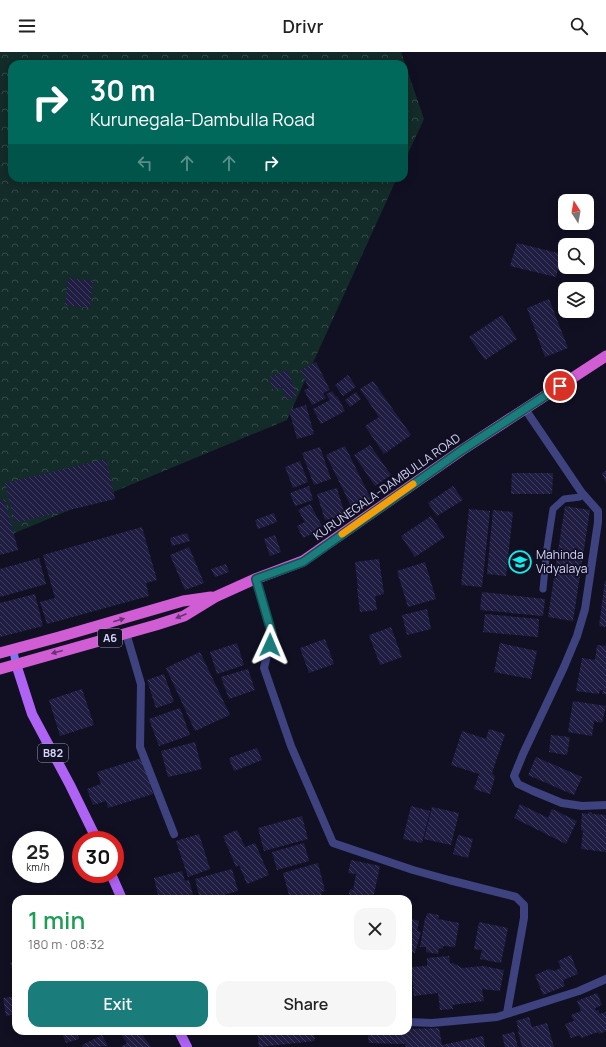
<!DOCTYPE html>
<meta charset="utf-8">
<style>
:root{--surface:#fff;--page:#f6f6f6;--text:#222;--muted:#767676;--accent:#1a7d7c}
body{margin:0;font-family:Manrope,sans-serif;background:var(--page);color:var(--text);height:100vh;display:flex;flex-direction:column;font-size:15px;white-space:nowrap}
*{box-sizing:border-box;margin:0}
p{font-size:13px;color:var(--muted)}
.icon{flex:none;width:22px;height:22px;fill:none;stroke:currentColor;stroke-width:2;stroke-linecap:round;stroke-linejoin:round}
.map{position:relative;flex:1;overflow:hidden}
.sheet{position:absolute;left:12px;top:843px;width:400px;height:140px;display:flex;flex-direction:column;background:var(--surface);border-radius:12px;box-shadow:0 2px 10px #0003}
.sheet>*{flex:none}
.top-card{position:absolute;left:8px;top:8px;width:400px;height:122px;border-radius:12px;box-shadow:0 2px 10px #0003;background:#00695c;color:#fff;overflow:hidden}
.needle{width:26px;rotate:349deg}
.fabs{position:absolute;left:558px;top:142px;display:grid;gap:8px}
.fabs a{display:grid;place-items:center;width:36px;height:36px;border-radius:8px;background:var(--surface);box-shadow:0 2px 10px #0003;font-size:20px}
.speed{position:absolute;left:12px;top:779px;display:flex;gap:8px;font-size:20px;font-weight:700;text-align:center}
.speed>*{display:grid;place-content:center;width:52px;height:52px;border-radius:50%;background:var(--surface);box-shadow:0 2px 10px #0003;line-height:1}
.speed small{font-size:10px;font-weight:400}
.speed .limit{border:6px solid #d22;background:#fff;color:#111}
.pin{position:absolute;display:grid;place-items:center;width:34px;height:34px;color:#fff;margin:-17px;border:2px solid #fff;border-radius:50%;box-shadow:0 1px 4px #0007}
.me{position:absolute;width:44px;margin:-22px;rotate:1deg;stroke-linejoin:round;filter:drop-shadow(0 0 3px #0008)}
.turn{display:flex;align-items:center;gap:14px;height:84px;padding:0 16px;font-size:18px}
.turn .icon{width:52px;height:52px;stroke-width:2.5}
.turn b{display:block;font-size:28px;line-height:34px}
.lanes{display:flex;align-items:center;height:38px;padding:0 16px;background:#0003;justify-content:center;gap:20px;direction:ltr}
.lanes .off{opacity:.35}
.round{display:grid;place-items:center;flex:none;width:42px;height:42px;border-radius:12px;background:var(--page)}
.headline{display:flex;align-items:center;justify-content:space-between;height:68px;padding:0 16px}
h1{font-size:24px;font-weight:600;line-height:30px;color:#1e9e55}
.action{display:flex;gap:8px;margin-top:auto;padding:8px 16px}
.action a{flex:1;height:46px;border-radius:12px;background:var(--accent);color:#fff;font-size:16px;font-weight:600;line-height:46px;text-align:center}
.action a+a{background:var(--page);color:var(--text)}
header{display:flex;justify-content:space-between;align-items:center;height:52px;padding:0 16px;background:var(--surface);font-size:18px;font-weight:600}
.map>svg:first-child{display:block}
.forest{fill:url(#forest-crowns)}
.building{fill:url(#building-back-hatch)}
.lines{fill:none;stroke-linecap:round;stroke-linejoin:round}
.service{stroke:#3e427f;stroke-width:7}
.minor{stroke:#3e427f;stroke-width:8}
.secondary{stroke:#727df6;stroke-width:8}
.primary{stroke:#ae63f5;stroke-width:10}
.trunk{stroke:#d15dd4;stroke-width:11}
.oneway{fill:#673373}
.route-casing{stroke:#115151;stroke-width:10}
.route{stroke:#1a7d7c;stroke-width:7}
.slow{stroke:#f59e0b;stroke-width:7}
.labels{text-anchor:middle;stroke-width:3.5;stroke-linejoin:round;paint-order:stroke}
.shield{fill:#111023;stroke:#9a99bb;stroke-width:1}
.shield-label{font-size:11px;font-weight:bold;fill:#d4d4fc}
.street-label{font-size:12px;fill:#d4d4fc;stroke:#111023}
.poi-label{font-size:12px;fill:#d4d4fc;stroke:#111023;text-anchor:start}
</style>
<header><svg class="icon" aria-label="menu" viewBox="0 0 24 24"><path d="M4 6h16M4 12h16M4 18h16"/></svg>Drivr<svg class="icon" aria-label="search" viewBox="0 0 24 24"><circle cx="10" cy="10" r="6"/><path d="M15 15l6 6"/></svg></header>
<div class="map">
<svg width="606" height="995" viewBox="0 0 606 995">
<defs>
<pattern id="forest-crowns" width="20" height="18" patternUnits="userSpaceOnUse"><rect width="20" height="18" fill="#132c29"/><path d="M2 6a3 3 0 1 1 6 0M12 15a3 3 0 1 1 6 0" fill="none" stroke="#344a49"/></pattern>
<pattern id="building-back-hatch" width="6" height="6" patternUnits="userSpaceOnUse"><rect width="6" height="6" fill="#201d42"/><path d="M-1 5l2 2M0 0l6 6M5-1l2 2" fill="none" stroke="#403d5e"/></pattern>
</defs>
<rect width="100%" height="100%" fill="#111023"/>
<!-- forest -->
<path class="forest" d="M0,0H401L424,67L404,110V12H12V126H397L287,368L0,487Z"/>
<!-- building -->
<path class="building" d="M517,191L562,202L556,225L510,214Z
M68,226L93,229L90,256L65,253Z
M549,247L568,296L545,305L527,256Z
M502,263L517,287L485,308L469,285Z
M316,310L330,338L323,341L326,346L312,353L304,338L309,336L300,318Z
M288,318L297,344L286,348L282,335L273,338L269,325Z
M348,323L356,335L343,344L335,333Z
M373,329L411,383L384,402L365,374L379,365L360,337Z
M332,339L336,345L337,344L345,359L321,372L313,357L330,348L326,342Z
M356,340L361,347L350,355L345,348Z
M306,353L314,382L297,387L289,358Z
M370,393L391,423L375,434L354,403Z
M345,394L371,447L352,456L326,403Z
M320,395L331,427L314,433L302,401Z
M106,407L115,447L15,471L5,431Z
M300,409L308,430L293,436L285,415Z
M606,419V431L602,421Z
M512,421H553L552,442H511Z
M309,434L313,448L295,454L290,441Z
M453,434L463,448L437,464L428,451Z
M337,436L345,463L325,468L317,442Z
M5,447L18,498L0,503V448Z
M310,452L322,474L315,478L316,480L303,486L297,474L305,470L298,458Z
M565,454L590,458L573,569L548,565Z
M469,457L490,459L482,535L461,533Z
M493,458L513,460L506,524L487,522Z
M274,461L277,470L258,477L255,468Z
M431,464L445,485L415,505L401,484Z
M142,475L157,528L146,531L149,544L47,572L40,550L55,546L43,503Z
M187,481L190,489L172,494L170,486Z
M275,483L281,500L270,504L264,487Z
M189,495L204,531L185,538L170,503Z
M39,506L46,532L0,545V517Z
M379,507L384,542L375,544L377,558L360,560L357,536H358L355,510Z
M425,510L436,547L408,555L397,519Z
M226,512L229,520L215,525L211,517Z
M605,529H606V575L599,574Z
M482,540L545,547L543,564L480,558Z
M35,542L43,574L0,585V551Z
M427,557L431,577L407,583L402,563Z
M485,562L539,567L538,585L483,580Z
M391,575L402,605L380,613L369,583Z
M325,587L334,612L309,621L300,596Z
M237,591L244,613L217,622L210,600Z
M500,591L537,599L531,627L494,620Z
M597,593L606,594V642H602L603,638H600L599,642L576,639L582,606L595,608Z
M200,600L230,663L195,679L166,616Z
M248,617L255,638L229,647L221,625Z
M164,622L174,650L156,656L147,628Z
M82,637L94,673L60,684L49,648Z
M573,649L606,654L602,671L594,669L592,684L568,680Z
M180,656L190,683L159,694L149,667Z
M489,677L505,682L492,721L495,725L490,742L474,737L479,722L451,713L462,679L486,687Z
M551,683L570,685L567,703L549,700Z
M195,690L202,717L168,725L161,699Z
M257,696L262,708L234,719L229,706Z
M536,705L582,725L574,743L528,723Z
M142,706L153,742L108,756L106,749L93,753L87,737L101,732L97,720Z
M520,752L548,766L552,757L577,769L566,792L514,766Z
M411,754L430,759L422,791L403,787Z
M432,755L459,761L451,793L424,787Z
M588,760H592V762L606,763V800L581,797L583,779L581,778L582,761L588,762Z
M302,764L308,787L264,799L258,776Z
M237,778L245,795L255,791L269,823L247,832L239,813L236,815L223,784Z
M199,782L210,817L188,825L176,789Z
M458,783L473,787L468,806L453,802Z
M304,791L309,809L277,818L272,800Z
M351,808L380,814L373,847H354V846L348,845L350,837L353,838L356,822L348,821Z
M318,811L325,839L321,840L323,847H302L301,845L290,847L283,821Z
M232,817L238,839L209,847H200L195,827Z
M182,819L185,829L189,828L194,847H159L154,826Z
M427,861L439,863L438,867L459,871L455,895L443,894V897L439,896L438,902L426,900V895H420L425,866H426Z
M408,866L419,869L417,879L421,880L415,901L408,899Z
M479,870L508,876L501,911L480,907L482,898L474,897Z
M571,903L578,922L563,928L565,934L543,943L535,923L549,917L554,919L561,916L558,909Z
M449,904L450,911H453L462,916L483,914L504,918L500,939L482,937L484,949L452,953L453,957L440,958L438,941L414,944L411,915L427,914V906Z
M16,909V929L10,911Z
M597,941L602,953L595,956L596,959L598,958L600,962L606,960V979L599,982L598,980L581,986L580,983L571,986L565,972L574,969L571,963L581,959L577,949Z
M16,944V962L6,964L3,946Z
M529,965L532,975L547,971L554,995H522L518,979H519L516,969Z
M439,976L442,993L483,984L485,995H406L405,992L369,991L367,979H408V977Z
M61,979H77L79,987L66,991Z
M123,979H140L151,995H121L127,991L120,981Z
M257,979H314L315,989L259,995Z
M514,980L518,995H505L502,983Z
M102,983L108,994L83,995L82,993Z"/>
<g class="lines">
<!-- service -->
<path class="service" d="M543,537L547,496L553,457L564,447L580,445L582,441"/>
<!-- minor -->
<path class="minor" d="M525,357L582,441L598,459V470L585,557L577,584L564,615L523,702L514,724L518,732L533,739L562,751L582,754L606,753
M255,527L272,582L264,616L291,694L333,791L413,818L449,828L516,845L524,853V866L507,961
M126,581L141,632L140,695L174,782
M408,970L432,971L497,965L579,939L606,927"/>
<!-- secondary -->
<path class="secondary" d="M13,597L16,612"/>
<!-- primary -->
<path class="primary" d="M16,612L32,662L70,733L97,788
M111,822L122,847
M179,979L187,995"/>
<!-- trunk -->
<path class="trunk" d="M0,601L59,585L183,549L211,545
M0,617L156,573L184,564L215,545L255,527L303,509L462,398L606,304"/>
</g>
<!-- one-way arrows -->
<defs><path id="oneway-solid" d="M-6-.8H1V-3.2L6.5 0L1 3.2V.8H-6Z"/></defs>
<g class="oneway">
<use href="#oneway-solid" transform="translate(181 564) rotate(157)"/>
<use href="#oneway-solid" transform="translate(119 568) rotate(-16)"/>
<use href="#oneway-solid" transform="translate(57 600) rotate(165)"/>
</g>
<g class="lines">
<!-- route casing -->
<g class="route-casing">
<path id="route" d="M270,593L272,582L256,527L303,510L462,398L560,334"/>
</g>
<!-- route -->
<use href="#route" class="route"/>
<!-- slow -->
<path class="slow" d="M342,482L413,432"/>
</g>
<!-- icons -->
<defs>
<g id="school-ring" transform="scale(1.15)"><circle r="9.5" fill="#111023" stroke="#10edeb" stroke-width="1.5"/><path d="M0-5L7-2L0 1L-7-2ZM-4 1L0 2.5L4 1V4Q0 6-4 4Z" fill="#10edeb"/></g>
</defs>
<g fill-rule="evenodd">
<use href="#school-ring" x="520" y="510"/>
</g>
<g class="labels">
<!-- shield labels -->
<g class="shield">
<rect x="98" y="577" width="24" height="18" rx="3"/>
<rect x="38" y="692" width="30" height="18" rx="3"/>
</g>
<g class="shield-label">
<text x="110" y="590">A6</text>
<text x="53" y="705">B82</text>
</g>
<!-- street labels -->
<g class="street-label">
<text transform="translate(387 435) rotate(-35)" y="4">KURUNEGALA-DAMBULLA ROAD</text>
</g>
<!-- poi labels -->
<g class="poi-label">
<text x="536" y="507">Mahinda<tspan x="536" dy="14">Vidyalaya</tspan></text>
</g>
</g>
</svg>
<div class="fabs">
<a><svg class="needle" viewBox="-14 -14 28 28"><path d="M0-13l5 13h-10z" fill="#e53935"/><path d="M0 13l5-13h-10z" fill="#767676"/></svg></a>
<a><svg class="icon" aria-label="search" viewBox="0 0 24 24"><circle cx="10" cy="10" r="6"/><path d="M15 15l6 6"/></svg></a>
<a><svg class="icon" aria-label="layers" viewBox="0 0 24 24"><path d="M12 4l9 5-9 5-9-5zM3 14l9 5 9-5"/></svg></a>
</div>
<div class="speed"><div>25<small>km/h</small></div><div class="limit">30</div></div>
<div class="pin" style="left:560px;top:334px;background:#d93025"><svg class="icon" aria-label="arrive" viewBox="0 0 24 24"><path d="M6 21V4h12l-3 4 3 4H6"/></svg></div>
<svg class="me" style="left:270px;top:593px" viewBox="-20 -20 40 40"><path d="M0-17L14 15 0 8-14 15z" fill="#1a7d7c" stroke="#fff" stroke-width="4"/></svg>
<div class="top-card">
<div class="turn"><svg class="icon" aria-label="right" viewBox="0 0 24 24"><path d="M7 20v-9h11M14 6l5 5-5 5"/></svg><div><b>30 m</b>Kurunegala-Dambulla Road</div></div>
<div class="lanes"><svg class="icon off" aria-label="left" viewBox="0 0 24 24"><path d="M17 20v-9H6M10 6l-5 5 5 5"/></svg><svg class="icon off" aria-label="ahead" viewBox="0 0 24 24"><path d="M12 20V5M6 11l6-6 6 6"/></svg><svg class="icon off" aria-label="ahead" viewBox="0 0 24 24"><path d="M12 20V5M6 11l6-6 6 6"/></svg><svg class="icon" aria-label="right" viewBox="0 0 24 24"><path d="M7 20v-9h11M14 6l5 5-5 5"/></svg></div>
</div>
<section class="sheet">
<div class="headline"><div><h1>1 min</h1><p>180 m · 08:32</p></div><a class="round"><svg class="icon" aria-label="close" viewBox="0 0 24 24"><path d="M6 6l12 12M18 6L6 18"/></svg></a></div>
<div class="action"><a>Exit</a><a>Share</a></div>
</section>
</div>
